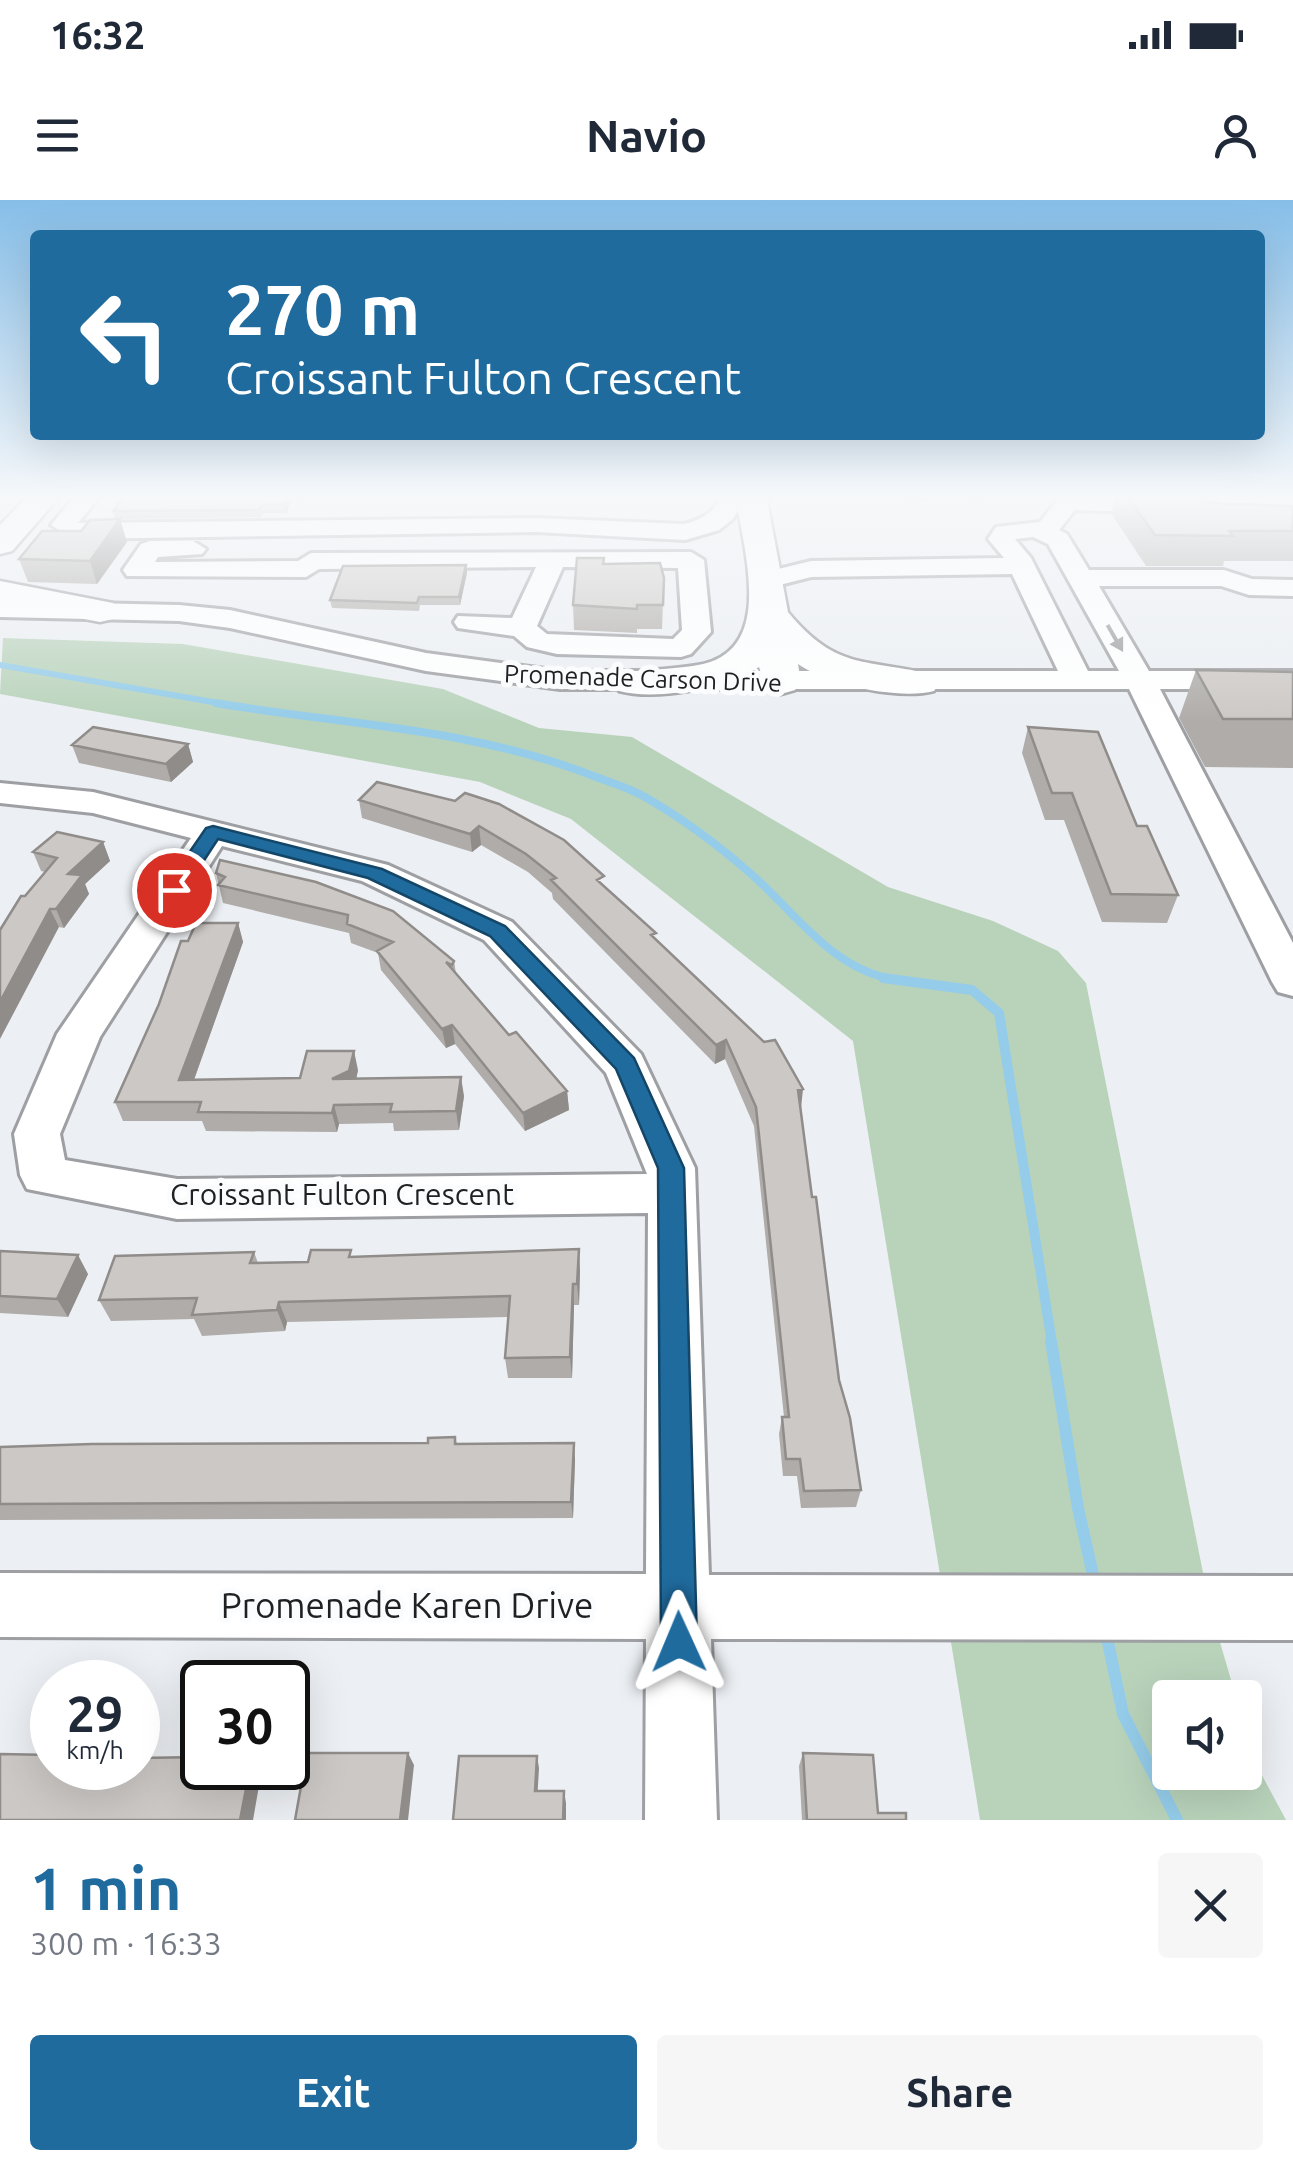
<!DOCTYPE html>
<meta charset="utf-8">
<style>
:root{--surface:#fff;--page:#f6f6f7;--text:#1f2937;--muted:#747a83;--accent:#1f6b9e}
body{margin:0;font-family:Ubuntu,sans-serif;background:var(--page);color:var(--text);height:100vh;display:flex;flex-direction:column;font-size:38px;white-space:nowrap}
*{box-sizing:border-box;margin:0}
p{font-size:32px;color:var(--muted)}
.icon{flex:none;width:55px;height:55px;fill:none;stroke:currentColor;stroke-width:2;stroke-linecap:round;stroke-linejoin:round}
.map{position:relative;height:1620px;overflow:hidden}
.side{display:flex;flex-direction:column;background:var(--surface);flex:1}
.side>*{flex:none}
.guide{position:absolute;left:30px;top:30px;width:1235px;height:210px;border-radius:10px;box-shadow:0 10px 40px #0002;background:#1f6b9e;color:#fff;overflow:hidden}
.tools{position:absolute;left:1152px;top:1480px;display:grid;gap:20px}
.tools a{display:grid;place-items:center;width:110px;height:110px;border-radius:10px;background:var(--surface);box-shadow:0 10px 40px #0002;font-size:50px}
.speed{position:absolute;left:30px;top:1460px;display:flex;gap:20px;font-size:50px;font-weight:700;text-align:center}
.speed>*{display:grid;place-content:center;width:130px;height:130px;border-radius:50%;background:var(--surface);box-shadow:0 10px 40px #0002;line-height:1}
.speed small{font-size:25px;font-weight:400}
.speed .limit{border:5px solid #111;border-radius:15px;background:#fff;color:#111}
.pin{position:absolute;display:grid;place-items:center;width:85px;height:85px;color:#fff;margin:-42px;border:5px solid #fff;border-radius:50%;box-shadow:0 2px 10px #0007}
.me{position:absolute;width:110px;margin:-55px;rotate:359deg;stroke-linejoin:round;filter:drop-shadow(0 0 8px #0008)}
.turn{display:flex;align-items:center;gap:35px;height:210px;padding:0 30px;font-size:45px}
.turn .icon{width:130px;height:130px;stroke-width:2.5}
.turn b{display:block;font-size:70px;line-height:85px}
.round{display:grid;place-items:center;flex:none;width:105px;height:105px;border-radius:10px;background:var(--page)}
.summary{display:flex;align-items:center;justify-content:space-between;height:170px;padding:0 30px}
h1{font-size:60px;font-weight:700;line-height:75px;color:var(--accent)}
.button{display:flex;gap:20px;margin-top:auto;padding:20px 30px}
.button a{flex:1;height:115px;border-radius:10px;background:var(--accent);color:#fff;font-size:40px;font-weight:700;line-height:115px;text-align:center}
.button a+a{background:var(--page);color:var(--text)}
.status{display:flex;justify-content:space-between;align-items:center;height:70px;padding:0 50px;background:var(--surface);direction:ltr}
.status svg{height:28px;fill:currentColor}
header{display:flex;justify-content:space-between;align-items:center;height:130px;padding:0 30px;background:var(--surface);font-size:45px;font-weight:700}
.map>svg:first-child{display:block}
.green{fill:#b9d3bb}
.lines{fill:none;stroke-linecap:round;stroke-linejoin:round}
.stream-far3{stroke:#94cce9;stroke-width:6}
.stream-far2{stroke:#94cce9;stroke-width:8}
.stream-far1{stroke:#94cce9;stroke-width:10}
.stream{stroke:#94cce9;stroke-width:12}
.minor-casing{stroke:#9d9fa3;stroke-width:6}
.major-casing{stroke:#9d9fa3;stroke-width:5}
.highway-casing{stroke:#9d9fa3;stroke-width:5}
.minor{fill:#fff;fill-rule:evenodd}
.major{fill:#fff;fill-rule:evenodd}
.highway{fill:#fff;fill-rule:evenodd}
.wall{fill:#afaca9}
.shaded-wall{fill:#8f8c8a}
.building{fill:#ccc8c5;stroke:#8f8c8a;stroke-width:2.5}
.oneway{fill:#9a9b9c}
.route{fill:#1f6b9e;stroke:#144667;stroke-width:2.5}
.labels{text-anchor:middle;stroke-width:10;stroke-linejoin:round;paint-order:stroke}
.far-street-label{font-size:25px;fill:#1f2022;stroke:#fafcfe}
.street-label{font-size:30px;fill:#1f2022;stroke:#fafcfe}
.near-street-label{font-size:35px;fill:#1f2022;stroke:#fafcfe}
</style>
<div class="status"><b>16:32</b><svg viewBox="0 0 49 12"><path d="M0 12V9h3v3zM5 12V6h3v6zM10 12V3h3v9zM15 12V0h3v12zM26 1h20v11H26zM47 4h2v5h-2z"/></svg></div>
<header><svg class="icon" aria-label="menu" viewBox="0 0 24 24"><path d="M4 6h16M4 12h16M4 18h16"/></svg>Navio<svg class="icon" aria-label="person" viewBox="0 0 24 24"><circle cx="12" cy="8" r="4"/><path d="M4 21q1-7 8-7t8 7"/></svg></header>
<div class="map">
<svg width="1293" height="1620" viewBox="0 0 1293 1620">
<rect width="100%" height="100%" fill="#eceff3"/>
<!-- green -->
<path class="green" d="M3,438L183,444L443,489L539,528L632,537L888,687L993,721L1058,751L1086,783L1210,1408L1236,1497L1170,1498V1572H1245V1527L1257,1566L1286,1620H980L853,841L571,619L480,582L0,494Z"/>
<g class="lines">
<!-- stream-far3 -->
<path class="stream-far3" d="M0,465L230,505"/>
<!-- stream-far2 -->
<path class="stream-far2" d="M216,503C345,525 473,528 596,577C612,583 630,588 645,597C680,617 719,646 750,673C799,716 833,772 901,781"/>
<!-- stream-far1 -->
<path class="stream-far1" d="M883,778L972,790L999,813L1052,1143"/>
<!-- stream -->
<path class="stream" d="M1051,1141L1078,1308L1095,1384
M1105,1428L1123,1514L1177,1620"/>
<!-- minor casing -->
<g class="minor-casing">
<path id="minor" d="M76,295H101L78,323L536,318L684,324C704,319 713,312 723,295H747L733,319L719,330L685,340L536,332L73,339L51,325Z
M1068,296L1171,299L1183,306L1171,313L1075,310L1059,330L1067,334L1089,370H1224L1252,379L1293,380V396L1249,395L1221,386H1099L1149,471H1293V489H1160L1293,743V796L1278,792L1272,782L1129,489H560L426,471L230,428L179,421L0,417V401L179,405L230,410L426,453L560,471H1058L1012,374L811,377L764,389L751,381L754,375L811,361L1004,358L988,339L996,327L1040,322L1059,298ZM1033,337L1048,344L1119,471H1088L1031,358L1015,339Z
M150,341H193L206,349L202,354L158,357L155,362L298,361L311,353L691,352L704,360L711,432L691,454L681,457L557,454L527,447L514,436L458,428L454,422L458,416L512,418L536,367L319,369L306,377L127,376L123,370L141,344ZM563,367L678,368L682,430L673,439L547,434L537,426Z
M0,583L93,592L388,665L512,722L641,854L695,968L709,1375L1293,1376V1440L711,1439L717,1620H645L646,1439L0,1437V1373L646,1374L648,1013L177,1019L27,989L20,975L14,934L57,834L191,638L93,613L0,603ZM222,646L362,681L484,740L606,873L647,974L177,979L65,960L60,934L100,837Z"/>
</g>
<!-- major casing -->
<g class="major-casing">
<path id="major" d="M29,295H61L12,351L0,354V325Z
M0,381L113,403L118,411L113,419L100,422L0,403Z"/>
</g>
<!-- highway casing -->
<g class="highway-casing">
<path id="highway" d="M736,295H766L788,412C837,472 867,458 934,475L940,483L934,491C900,500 827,485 798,464L801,482L795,490L781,494L767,490L759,467C727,488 656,501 619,491L613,483L619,475C647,468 676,470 703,464C776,447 742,347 736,295Z"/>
</g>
<!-- minor -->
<use href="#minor" class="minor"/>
<!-- major -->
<use href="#major" class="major"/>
<!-- highway -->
<use href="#highway" class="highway"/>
</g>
<!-- wall -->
<path class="wall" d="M126,295H309L306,301H292L286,313H264L261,317L115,319L113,311Z
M906,295H983L982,301L932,296L930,302L905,300Z
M1116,295H1220L1217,303L1293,306V361H1224L1223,366H1146L1111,313Z
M81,331L127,342L97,384L28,382L19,359Z
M604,364L664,378L662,429H637V433L574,430L573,405Z
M466,365L467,373L460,405H420L419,411L332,408L330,400Z
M1196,470L1293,472V568L1205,567L1179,518Z
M1028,527L1137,626L1178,695L1167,723L1102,722L1064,620H1045L1022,553Z
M188,544L193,562L171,582L79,563L72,545Z
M359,600L455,601L605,687L656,739L801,908L812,997L839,1180L861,1290L856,1307L801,1308L797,1276H783L779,1234L782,1217H784L754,926L725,859L715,864L553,699L552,693L528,672L481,645L472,652L362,618Z
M103,642L110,661L85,684L89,694L64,728L59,727L25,696L45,672L41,671L33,652Z
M220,660L454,761L456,774L509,835L567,891L569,910L525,931L455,844L446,848L381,770L378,753L351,743L349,733L223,703L216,673Z
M238,723L243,742L194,880L300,878L358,870L356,879L464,896L459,930L394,931L393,923L339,924L337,932L206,931L202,921H123L115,902L188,741Z
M0,1051L88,1074L68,1117L0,1113Z
M254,1052L258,1063L308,1062L353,1057L580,1070L579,1105H574L572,1178H508L505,1158L508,1117L287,1122L285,1131L202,1136L194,1119L111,1121L99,1100Z
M455,1237L457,1244L575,1259L573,1318L0,1320V1247L428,1243Z
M803,1553L878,1613L906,1620H802L799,1566Z"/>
<!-- shaded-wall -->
<path class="shaded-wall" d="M289,295L292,301L286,313L284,305Z
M120,319L127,342L97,384L90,361Z
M466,365L467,373L460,405L459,397Z
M188,544L193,562L171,582L166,564Z
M479,626L481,645L472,652L470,634Z
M103,642L110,661L85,684L89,694L64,728L56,709L68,674Z
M50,709L59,727L0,839V802Z
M238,723L243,742L187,899L179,880Z
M452,825L455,844L446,848L442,829Z
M726,840L725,859L715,864L716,845Z
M354,851L358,870L354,890L332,879Z
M461,877L464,896L459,930L456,911Z
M803,889L801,908L798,890Z
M567,891L569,910L525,931L523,913Z
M334,905L339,924L337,932L332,913Z
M579,1049L580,1070L579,1105L577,1084Z
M78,1055L88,1074L68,1117L57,1099Z
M573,1084L574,1105L572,1178L570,1157Z
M279,1102L287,1122L285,1131L277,1110Z
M574,1243L575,1259L573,1318L571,1302Z
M408,1553L414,1565L408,1620H400Z
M537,1556L539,1568L537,1603L535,1591Z
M250,1568H260L262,1569L253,1620H240Z
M564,1591L566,1603V1620H563Z"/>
<!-- building -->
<path class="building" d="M126,295H289L284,305H262L259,310L113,311Z
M1126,295H1188L1211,303L1293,306V331H1229L1233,336L1155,335Z
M120,319L90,361L19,359L42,331H81L90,320Z
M577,358H604L603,364L660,363L664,378L663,405H637V409L573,405Z
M466,365L459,397H419L417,403L330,400L343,366Z
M1196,470L1293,472V519H1223Z
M93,527L188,544L166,564L72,545Z
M1028,527L1098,532L1137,626H1147L1178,695L1111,694L1072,593H1052Z
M377,582L455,601L465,593L499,604L564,640L604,676L597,680L656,733L651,735L764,842L775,840L803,889L798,890L812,997H816L839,1180L850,1218L861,1290L804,1291L800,1259H786L782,1217H789L756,907L726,840L716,845L551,680L556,678L526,654L479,626L470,634L359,600Z
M57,632L103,642L68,674L82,675L56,709H50L0,802V730L21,696H25L57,658L33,652Z
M220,660L316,682L393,711L454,761L452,765L446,762L509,835L516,832L567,891L523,913L452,825L442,829L377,751L393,742L347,724L348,715L218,685L225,677L216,673Z
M196,723H238L179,880L300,878L307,851H354L349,871L332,879L461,877L456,911L390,912L392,904L334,905L332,913L198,912L201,902H115L159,804L181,741H188Z
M579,1049L577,1084H573L570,1157L505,1158L510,1096L279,1102L277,1110L192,1115L197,1098L99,1100L115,1056L254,1052L250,1063L308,1062L311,1050H351L349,1057Z
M0,1051L78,1055L57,1099L0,1096Z
M455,1237V1244L574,1243L571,1302L0,1304V1247L92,1244L428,1243V1238Z
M307,1553H408L400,1620H295Z
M803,1553L873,1555L878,1613H906V1620H807Z
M0,1554L52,1555V1568H138V1558L202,1557V1568H250L240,1620H0Z
M459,1556H537L535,1591H564L563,1620H453Z"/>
<!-- one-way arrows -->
<defs><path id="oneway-solid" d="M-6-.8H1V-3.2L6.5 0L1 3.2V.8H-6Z" transform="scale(2.5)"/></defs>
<use class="oneway" href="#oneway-solid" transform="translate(1115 438) rotate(60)"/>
<!-- sky -->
<linearGradient id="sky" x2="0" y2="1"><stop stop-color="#86bee8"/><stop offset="0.57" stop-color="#f6f8fa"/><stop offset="1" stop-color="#f6f8fa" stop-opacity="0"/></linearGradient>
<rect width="1293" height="522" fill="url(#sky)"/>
<!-- route -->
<path class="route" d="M213,626L382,669L505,726L634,858L684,968L697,1442L691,1455L679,1460L667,1455L661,1442L658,968L616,869L490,736L368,678L218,639L182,694H167V685L206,628Z"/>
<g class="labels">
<!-- far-street labels -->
<g class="far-street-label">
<text transform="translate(643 478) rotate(2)" y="9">Promenade Carson Drive</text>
</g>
<!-- street labels -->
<g class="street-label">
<text x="342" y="1005">Croissant Fulton Crescent</text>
</g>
<!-- near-street labels -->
<g class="near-street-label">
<text x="407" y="1418">Promenade Karen Drive</text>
</g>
</g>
</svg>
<div class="tools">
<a><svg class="icon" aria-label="sound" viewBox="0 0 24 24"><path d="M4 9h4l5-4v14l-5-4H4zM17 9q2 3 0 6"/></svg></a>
</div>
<div class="speed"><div>29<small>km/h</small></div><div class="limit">30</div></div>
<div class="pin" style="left:174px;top:690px;background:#d93025"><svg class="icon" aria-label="arrive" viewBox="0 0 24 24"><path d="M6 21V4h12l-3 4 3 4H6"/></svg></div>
<svg class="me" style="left:679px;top:1442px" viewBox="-20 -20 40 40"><path d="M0-17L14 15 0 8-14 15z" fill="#1f6b9e" stroke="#fff" stroke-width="4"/></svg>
<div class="guide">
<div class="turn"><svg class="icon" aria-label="left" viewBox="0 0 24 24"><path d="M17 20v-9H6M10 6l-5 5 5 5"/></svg><div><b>270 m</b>Croissant Fulton Crescent</div></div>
</div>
</div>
<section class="side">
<div class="summary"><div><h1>1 min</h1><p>300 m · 16:33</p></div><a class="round"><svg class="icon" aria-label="close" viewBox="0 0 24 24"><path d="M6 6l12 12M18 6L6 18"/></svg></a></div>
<div class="button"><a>Exit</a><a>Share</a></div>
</section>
